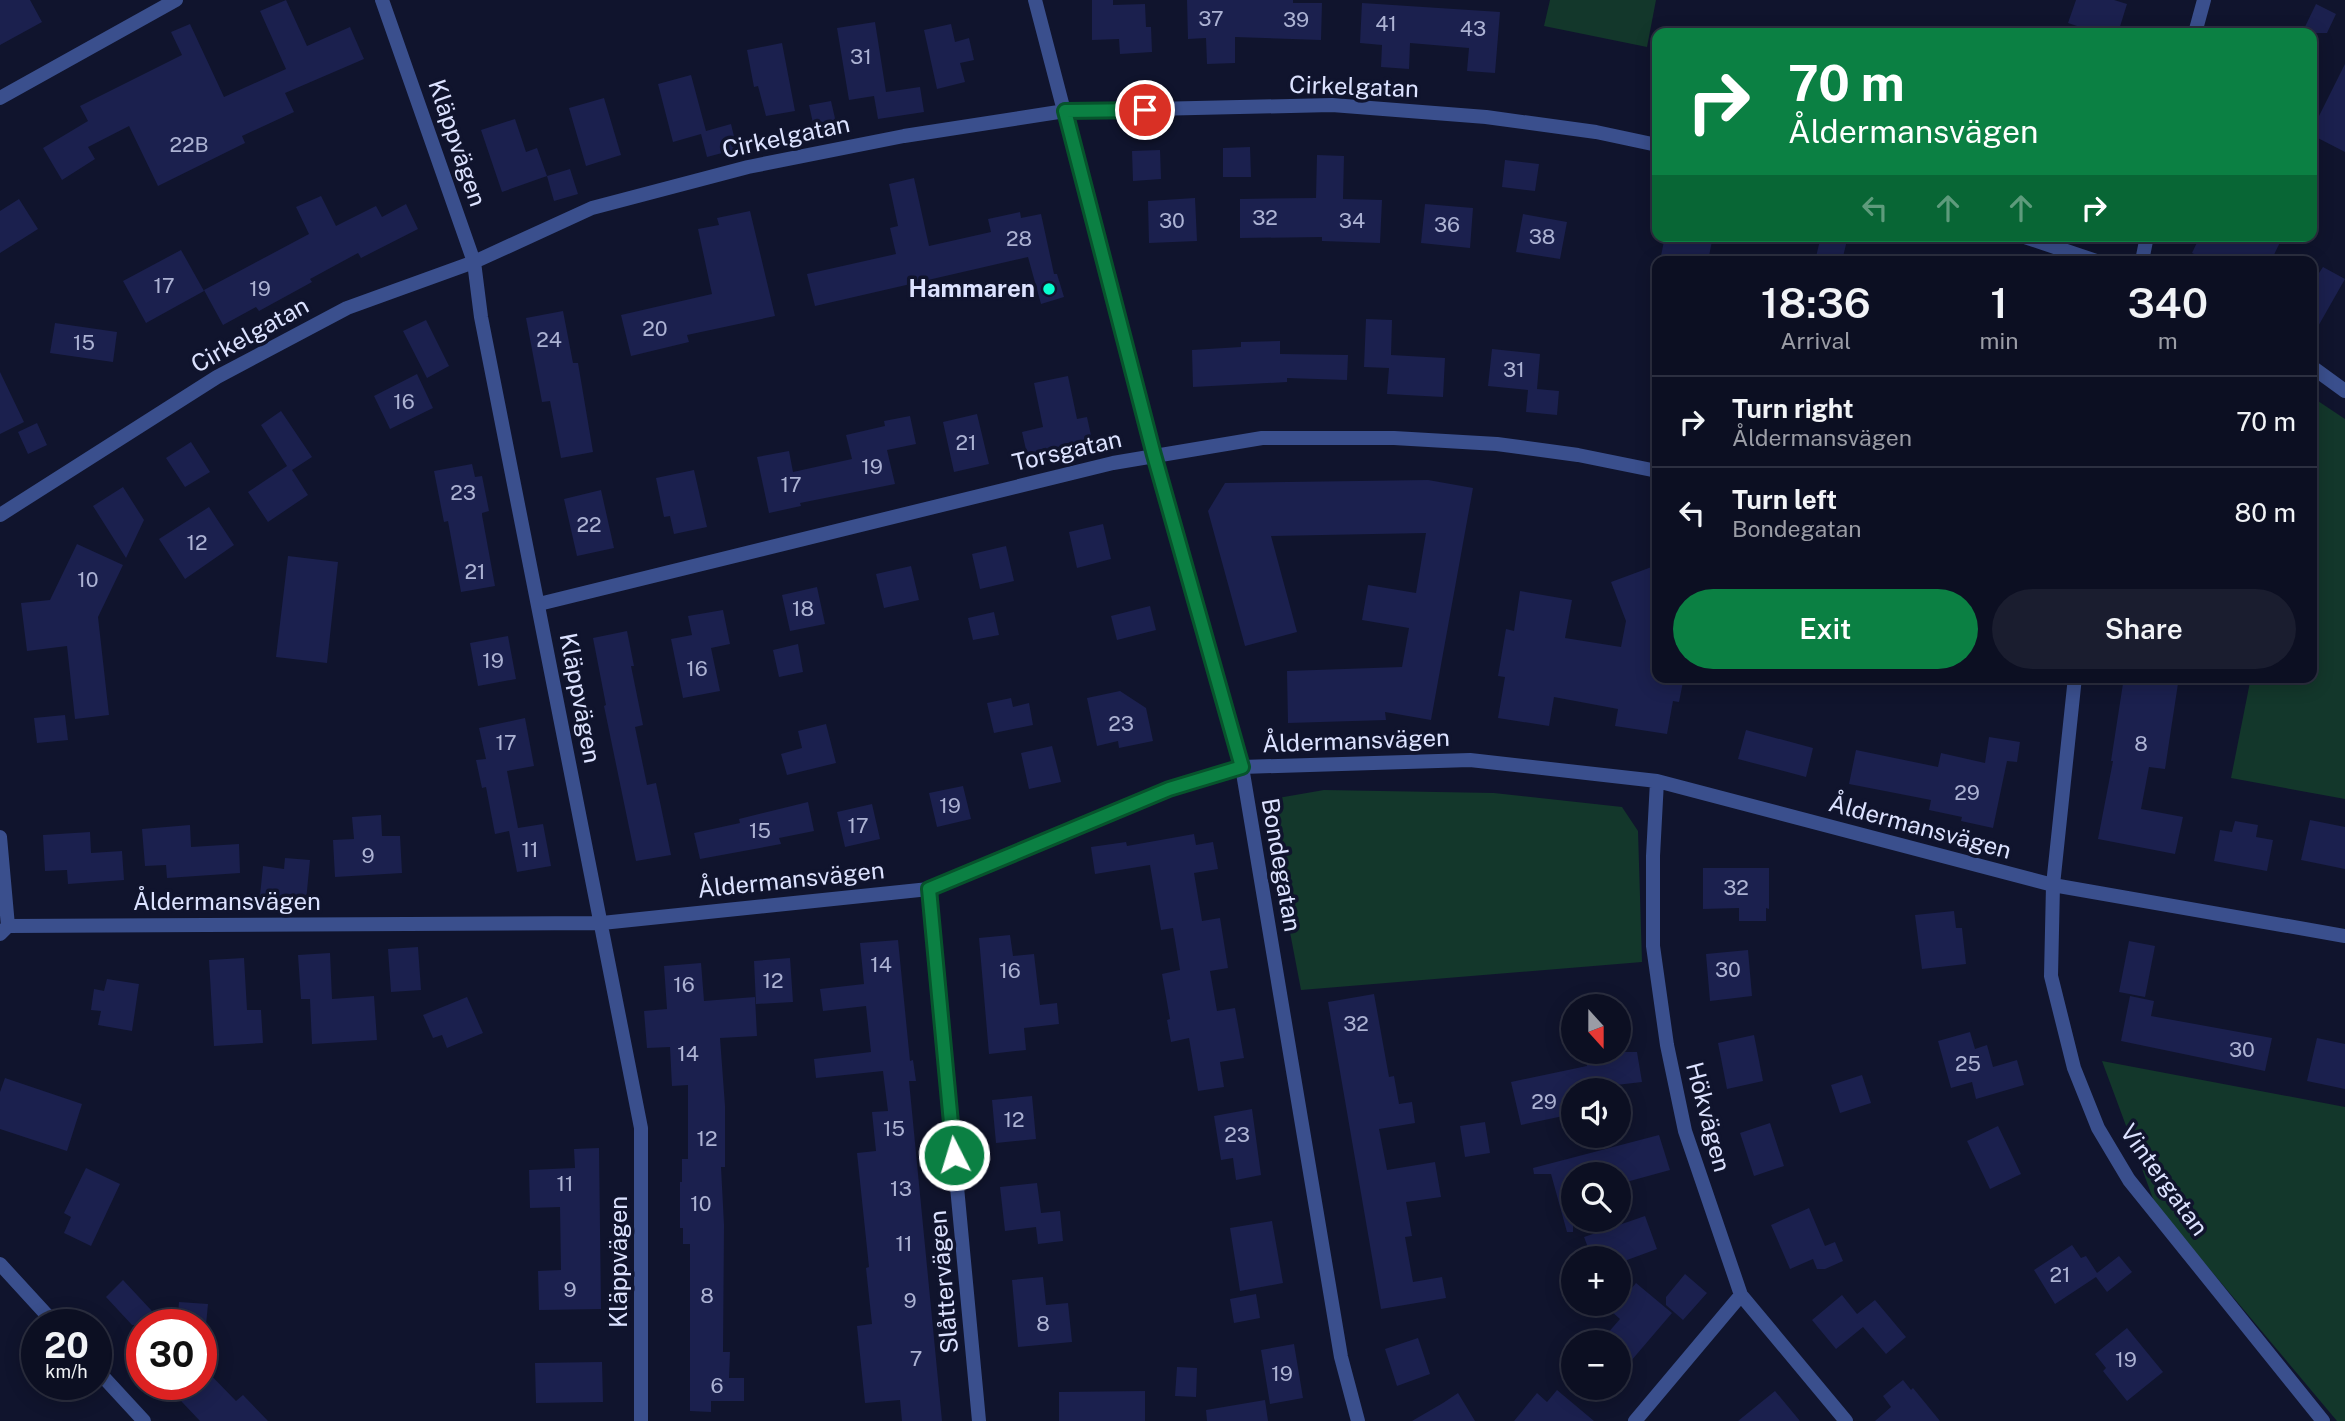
<!DOCTYPE html>
<meta charset="utf-8">
<style>
:root{--surface:#0c0f22;--page:#1a1d2f;--text:#f1f3f6;--muted:#9a9ca5;--line:#2c2f40;--accent:#0b8043}
body{margin:0;font-family:"Public Sans",sans-serif;background:var(--page);color:var(--text);height:100vh;display:flex;flex-direction:column;font-size:26px;white-space:nowrap}
*{box-sizing:border-box;margin:0}
p{font-size:23px;color:var(--muted)}
.icon{flex:none;width:38px;height:38px;fill:none;stroke:currentColor;stroke-width:2;stroke-linecap:round;stroke-linejoin:round}
.map{position:relative;flex:1;overflow:hidden}
.side{position:absolute;left:1652px;top:256px;width:665px;height:427px;display:flex;flex-direction:column;background:var(--surface);border-radius:14px;box-shadow:0 4px 18px #0003,0 0 0 2px var(--line)}
.side>*{flex:none}
.top-card{position:absolute;left:1652px;top:28px;width:665px;height:214px;border-radius:14px;box-shadow:0 4px 18px #0003,0 0 0 2px var(--line);background:#0b8043;color:#fff;overflow:hidden}
.needle{width:46px;rotate:159deg}
.fabs{position:absolute;left:1561px;top:994px;display:grid;gap:14px}
.fabs a{display:grid;place-items:center;width:70px;height:70px;border-radius:50%;background:var(--surface);box-shadow:0 4px 18px #0003,0 0 0 2px var(--line);font-size:35px}
.speed{position:absolute;left:21px;top:1309px;display:flex;gap:14px;font-size:35px;font-weight:700;text-align:center}
.speed>*{display:grid;place-content:center;width:91px;height:91px;border-radius:50%;background:var(--surface);box-shadow:0 4px 18px #0003,0 0 0 2px var(--line);line-height:1}
.speed small{font-size:18px;font-weight:400}
.speed .limit{border:10px solid #d22;background:#fff;color:#111}
.pin{position:absolute;display:grid;place-items:center;width:60px;height:60px;color:#fff;margin:-30px;border:4px solid #fff;border-radius:50%;box-shadow:0 2px 7px #0007}
.me{position:absolute;width:77px;margin:-38px;rotate:355deg;stroke-linejoin:round;filter:drop-shadow(0 0 5px #0008)}
.turn{display:flex;align-items:center;gap:24px;height:147px;padding:0 21px;font-size:32px}
.turn .icon{width:91px;height:91px;stroke-width:2.5}
.turn b{display:block;font-size:49px;line-height:60px}
.lanes{display:flex;align-items:center;height:66px;padding:0 21px;background:#0003;justify-content:center;gap:35px;direction:ltr}
.lanes .off{opacity:.35}
.eta{display:flex;justify-content:space-evenly;align-items:center;height:119px;text-align:center}
.eta b{font-size:42px;font-weight:600;line-height:49px}
.primary-button{display:flex;gap:14px;margin-top:auto;padding:14px 21px}
.primary-button a{flex:1;height:80px;border-radius:42px;background:var(--accent);color:#fff;font-size:28px;font-weight:600;line-height:80px;text-align:center}
.primary-button a+a{background:var(--page);color:var(--text)}
ul{padding:0;list-style:none}
li{display:flex;align-items:center;gap:21px;height:91px;padding:0 21px;border-top:2px solid var(--line)}
li div{flex:1}
li b{display:block;font-size:26px}
li em{font-style:normal}
.map>svg:first-child{display:block}
.green{fill:#13372b}
.building{fill:#1b204e}
.lines{fill:none;stroke-linecap:round;stroke-linejoin:round}
.minor{stroke:#3a4f8d;stroke-width:14}
.route-casing{stroke:#07532c;stroke-width:18}
.route{stroke:#0b8043;stroke-width:12}
.poi-dot{fill:#08ffcf;stroke:#10142d;stroke-width:2.5}
.labels{text-anchor:middle;stroke-width:7;stroke-linejoin:round;paint-order:stroke}
.number-label{font-size:21px;fill:#acb2d3}
.street-label{font-size:24px;fill:#dce2ff;stroke:#10142d}
.poi-label{font-size:24px;font-weight:bold;fill:#dce2ff;stroke:#10142d;text-anchor:end}
</style>
<div class="map">
<svg width="2345" height="1421" viewBox="0 0 2345 1421">
<rect width="100%" height="100%" fill="#10142d"/>
<!-- green -->
<path class="green" d="M1550,0H1656L1647,47L1544,26Z
M2312,397L2345,419V799L2231,778L2251,677H2312Z
M1324,790L1494,793L1622,807L1638,831L1642,962L1301,990L1269,822L1278,798Z
M2102,1061L2345,1107V1421H2337L2155,1204Z"/>
<!-- building -->
<path class="building" d="M0,0H30L42,22L0,45Z
M286,0L307,46L350,27L364,59L285,93L294,112L242,136L245,143L158,186L129,126L88,147L95,159L62,180L43,148L88,121L80,106L182,55L171,32L190,24L224,97L286,69L260,11Z
M1092,0H1113V5L1145,4L1146,27H1151L1152,52L1120,54L1119,39L1092,40Z
M1187,0H1293V3H1322L1321,40L1235,37V63L1207,64L1206,38L1188,39Z
M2076,0H2114L2127,4L2118,33H2098L2068,23Z
M1362,3L1500,12L1495,73L1467,71L1469,48L1410,43L1409,69L1381,67L1382,45L1360,43Z
M2316,4L2336,14L2327,33H2302Z
M875,22L886,92L920,87L924,112L878,119L874,96L849,100L837,28Z
M951,24L955,42L969,38L974,60L960,63L965,82L937,89L924,30Z
M782,43L795,111L766,116L758,86L754,87L747,50Z
M2345,64V152L2312,135V130Z
M691,75L706,131L731,124L737,149L707,157L701,134L673,142L658,84Z
M604,98L621,155L586,166L569,108Z
M831,101L837,127L815,132L809,105Z
M515,119L526,152L537,148L547,176L502,192L481,130Z
M1250,147L1251,177H1223V148Z
M1160,150L1161,179L1133,181L1132,151Z
M1317,155L1344,156L1343,199L1382,200L1380,243L1322,241V237L1240,238V199L1316,198Z
M1505,160L1539,164L1535,191L1502,187Z
M570,169L578,194L554,201L547,176Z
M914,178L929,246L991,232L988,219L1020,212L1021,218L1041,214L1054,274H1057L1064,297L1041,304L1028,257L815,306L807,274L896,254L890,228L898,226L889,184Z
M321,196L336,226L376,206L382,217L406,204L418,229L361,258L358,253L310,279L312,282L259,311L256,307L223,325L204,290L309,234L296,207Z
M1195,198L1197,241L1149,243L1148,201Z
M19,199L38,229L0,253V211Z
M1425,204L1473,208L1470,248L1421,243Z
M750,211L775,316L687,335L689,342L631,356L621,315L712,294L698,229L719,225L717,218Z
M1523,214L1567,222L1560,259L1516,252Z
M1665,236H1713L1708,261H1660Z
M1821,236H1848L1842,261H1815Z
M2200,236H2283L2271,261H2210L2192,253Z
M181,250L204,291L146,323L123,281Z
M2323,267L2345,279L2312,337V269L2319,273Z
M563,311L573,363H578L593,452L561,458L550,401L542,402L526,318Z
M1366,319L1392,320L1391,355L1445,358L1443,397L1387,394L1389,368L1364,367Z
M426,320L449,366L427,378L403,331Z
M55,323L117,332L113,362L50,353Z
M1280,341V354L1348,355L1347,380L1287,378V382L1193,387L1192,350L1241,347V342Z
M1492,349L1540,354L1537,389L1559,391L1557,415L1526,412L1528,390L1488,386Z
M0,372L24,422L0,434Z
M417,374L433,408L390,429L374,396Z
M1068,376L1077,419L1087,417L1092,440L1027,454L1022,432L1043,427L1034,383Z
M281,411L312,457L292,470L308,495L268,522L248,492L287,466L261,425Z
M977,414L989,464L954,472L943,422Z
M910,416L916,444L887,450L895,484L800,503L801,506L769,513L757,457L789,451L793,472L852,459L846,435L885,426L884,421Z
M37,423L47,445L28,454L18,432Z
M191,442L210,472L185,487L166,458Z
M472,464L475,477L482,476L489,511L482,513V515L495,586L461,592L448,521L444,522L434,471Z
M694,470L707,527L674,534L670,516L664,517L656,478Z
M1428,480L1473,488L1431,720L1385,712L1386,720L1288,723L1287,671L1402,667L1409,628L1362,620L1368,585L1416,593L1426,533L1271,536L1297,632L1245,646L1208,511L1225,483Z
M123,487L144,520L126,558L93,506Z
M601,490L614,548L577,556L564,499Z
M209,507L234,545L185,579L159,539Z
M1103,524L1111,559L1077,568L1069,532Z
M77,544L123,565L98,617L109,715L75,719L67,646L27,651L21,603L50,600Z
M1006,546L1014,581L980,589L972,554Z
M288,556L338,562L327,663L276,657Z
M1657,565V677H1684L1679,702L1673,701L1667,734L1615,726L1618,709L1554,697L1549,726L1498,718L1505,677L1498,676L1506,629L1514,631L1520,591L1572,600L1565,638L1621,647L1626,621L1611,582Z
M911,566L919,600L884,608L876,574Z
M817,587L825,624L790,631L782,595Z
M1150,606L1156,630L1117,640L1111,616Z
M723,610L730,644L711,648L720,691L683,698L671,639L692,635L688,616Z
M994,612L999,635L973,640L968,618Z
M627,631L634,666H631L643,725L635,727L647,785L656,783L671,855L636,861L604,706L606,705L593,638Z
M508,636L516,679L478,686L470,643Z
M798,644L803,672L779,677L773,650Z
M2124,677H2179L2165,769L2149,767L2141,809L2183,817L2175,854L2098,839L2113,761H2111Z
M1120,691L1146,708L1153,741L1119,748L1118,741L1097,746L1087,698Z
M1011,698L1013,707L1029,703L1033,725L994,733L987,703Z
M65,715L68,740L37,743L34,718Z
M525,718L534,766L507,771L518,828L543,824L551,866L517,872L509,831L495,834L486,787L482,788L476,760L486,759L479,728Z
M826,724L836,763L787,775L781,754L802,748L798,731Z
M1746,730L1813,748L1806,777L1738,759Z
M1989,737L2020,742L2017,762L2007,761L1993,828L1961,821L1962,817L1929,810L1931,800L1849,784L1856,750L1938,767L1941,753L1985,763Z
M1052,746L1061,782L1029,789L1021,753Z
M963,786L971,819L937,827L929,793Z
M808,802L814,831L779,838L781,844L700,859L694,833L740,823L739,819Z
M872,804L880,839L845,847L837,812Z
M381,815L382,836H400L402,873L335,877L333,840L354,839L352,817Z
M2310,820L2345,827V869L2301,860Z
M2235,821L2258,825L2256,837L2273,840L2267,871L2214,861L2220,830L2232,832Z
M190,825L191,847L239,844L240,873L167,878L166,865L145,866L142,829Z
M90,832L91,853L122,851L124,880L68,884L67,870L45,871L43,835Z
M1194,834L1196,845L1213,842L1218,869L1194,873L1202,921L1220,918L1228,968L1210,971L1217,1011L1235,1008L1244,1058L1220,1062L1224,1087L1198,1091L1189,1038L1171,1042L1167,1020L1170,1019L1162,974L1180,970L1173,928L1161,930L1150,865L1095,874L1091,847L1126,842L1127,846Z
M285,858L310,860L306,901L260,896L263,866L284,869Z
M1703,868H1769V909L1766,908V921H1739V908L1703,909Z
M1954,911L1956,928H1962L1966,964L1922,969L1915,915Z
M1010,935L1013,956L1034,954L1040,1005L1057,1003L1059,1024L1024,1028L1026,1050L989,1054L979,938Z
M898,940L910,1061L913,1060L916,1081H909L942,1421H902L900,1400L865,1403L857,1326L872,1324L866,1268L869,1267L857,1153L876,1151L872,1112L888,1111L883,1071L816,1078L814,1059L871,1052L866,1006L823,1011L820,989L864,984L860,943Z
M2129,941L2155,946L2145,997L2119,992Z
M418,947L421,990L391,992L388,949Z
M1748,950L1752,996L1710,1001L1706,954Z
M330,953L332,999L374,996L377,1040L312,1044L310,999H301L298,955Z
M244,958L247,1010H261L263,1043L214,1046L209,960Z
M790,958L793,1002L756,1004L754,961Z
M701,963L704,1001L755,997L757,1036L720,1038L725,1106V1167H721L724,1225L723,1352H730L729,1378H744V1401H711V1412L690,1411V1244H683V1228H680V1182H682V1159H688V1085L672,1086L670,1047L647,1048L644,1011L667,1009L664,966Z
M107,979L139,984L132,1031L98,1025L101,1011L91,1010L94,989L104,991Z
M1374,994L1389,1077L1394,1076L1399,1104L1412,1102L1415,1123L1379,1129L1387,1170L1435,1162L1441,1197L1406,1202L1412,1236L1405,1237L1413,1282L1442,1277L1446,1298L1381,1309L1328,1002Z
M2130,996L2154,1001L2151,1016L2272,1038L2265,1071L2121,1041Z
M467,997L483,1033L447,1048L442,1035L433,1038L423,1015Z
M1970,1032L1975,1049L1987,1045L1993,1067L2017,1060L2024,1085L1976,1099L1972,1082L1951,1088L1938,1041Z
M1754,1035L1763,1081L1727,1089L1718,1043Z
M2317,1038L2345,1044V1089L2307,1081Z
M1585,1052H1637L1642,1082L1573,1090V1114L1521,1125L1511,1082L1587,1066Z
M1862,1075L1871,1103L1840,1113L1831,1085Z
M5,1078L82,1104L67,1151L0,1129V1092Z
M1032,1096L1036,1139L996,1143L992,1100Z
M1252,1109L1261,1175L1236,1180L1233,1158L1221,1160L1214,1116Z
M1485,1122L1490,1153L1465,1157L1460,1126Z
M1770,1123L1784,1166L1754,1176L1740,1133Z
M1998,1126L2021,1174L1990,1189L1967,1141Z
M1659,1135L1670,1170L1619,1184V1174H1573V1232H1567L1551,1174H1534L1533,1168Z
M599,1148L601,1309L539,1310L538,1271L561,1270L560,1207L530,1208L529,1170L575,1168L574,1149Z
M86,1168L120,1184L91,1246L64,1233L71,1217L64,1213Z
M1037,1183L1041,1213L1060,1211L1063,1241L1038,1244L1036,1227L1005,1231L1000,1187Z
M1809,1208L1825,1246L1835,1242L1843,1261L1825,1269H1817L1813,1259L1790,1269L1771,1225Z
M1645,1216L1657,1249L1619,1263V1258H1592L1584,1237Z
M1272,1221L1283,1283L1240,1291L1230,1228Z
M2072,1245L2081,1258L2086,1256L2097,1273L2119,1256L2132,1272L2107,1292L2096,1277L2055,1304L2034,1270Z
M1685,1274L1707,1293L1683,1320L1666,1305V1297Z
M1043,1277L1046,1305L1068,1303L1072,1342L1018,1347L1012,1280Z
M123,1280L165,1325H132L106,1297Z
M1636,1283L1672,1313L1619,1375V1342H1600L1620,1319L1612,1312Z
M1256,1294L1260,1318L1234,1323L1230,1299Z
M1842,1295L1857,1314L1875,1300L1906,1337L1886,1354L1863,1327L1836,1349L1812,1320Z
M179,1302L208,1304L206,1325H177Z
M2127,1328L2163,1372L2127,1401L2103,1371L2106,1368L2095,1354Z
M1418,1338L1430,1374L1397,1386L1385,1349Z
M1294,1344L1303,1398L1270,1404L1261,1350Z
M602,1362L603,1402L536,1403L535,1363Z
M201,1365L236,1401L243,1395L268,1421H200L165,1384H201Z
M1177,1367L1197,1368L1196,1397L1175,1396Z
M1903,1380L1911,1390L1913,1388L1940,1421H1875L1891,1407L1883,1396Z
M1557,1390L1594,1421H1514L1537,1393L1547,1402Z
M1145,1391V1421H1059V1392Z
M1775,1391L1800,1421H1738Z
M1458,1393L1475,1421H1412L1443,1403Z
M1265,1400L1268,1421H1207L1206,1410Z"/>
<g class="lines">
<!-- minor -->
<path class="minor" d="M382,0L474,262L481,317L641,1128V1421
M1035,0L1154,455L1242,767L1341,1357L1358,1421
M2195,33L2204,0
M0,98L176,0
M2022,236L2096,261
M2142,261L2147,236
M2312,367L2345,391
M0,515L217,377L347,308L474,262L592,208L748,167L904,136L1065,111L1332,105L1486,117L1596,132L1657,145
M539,604L1113,463L1262,438H1394L1497,444L1578,455L1657,471
M2075,677L2053,885L2051,976L2074,1068L2098,1128L2129,1180L2323,1421
M1657,781L1653,856V946L1667,1045L1685,1131L1741,1295L1846,1421
M0,837L8,926
M929,889L979,1421
M0,934L8,926L602,923L929,889L1169,789L1242,767L1470,760L1657,781L2053,885L2345,936
M0,1264L56,1325
M96,1369L144,1421
M1635,1421L1741,1295"/>
</g>
<g class="lines">
<!-- route casing -->
<g class="route-casing">
<path id="route" d="M954,1155L929,889L1169,789L1242,767L1154,455L1065,111L1145,110"/>
</g>
<!-- route -->
<use href="#route" class="route"/>
</g>
<!-- markers -->
<circle class="poi-dot" cx="1049" cy="289" r="7"/>
<g class="labels">
<!-- number labels -->
<g class="number-label">
<text x="1211" y="26">37</text>
<text x="1296" y="27">39</text>
<text x="1386" y="31">41</text>
<text x="1473" y="36">43</text>
<text x="861" y="64">31</text>
<text x="189" y="152">22B</text>
<text x="1265" y="225">32</text>
<text x="1172" y="228">30</text>
<text x="1352" y="228">34</text>
<text x="1447" y="232">36</text>
<text x="1542" y="244">38</text>
<text x="1019" y="246">28</text>
<text x="164" y="293">17</text>
<text x="260" y="296">19</text>
<text x="655" y="336">20</text>
<text x="549" y="347">24</text>
<text x="84" y="350">15</text>
<text x="1514" y="377">31</text>
<text x="404" y="409">16</text>
<text x="966" y="450">21</text>
<text x="872" y="474">19</text>
<text x="791" y="492">17</text>
<text x="463" y="500">23</text>
<text x="589" y="532">22</text>
<text x="197" y="550">12</text>
<text x="475" y="579">21</text>
<text x="88" y="587">10</text>
<text x="803" y="616">18</text>
<text x="493" y="668">19</text>
<text x="697" y="676">16</text>
<text x="1121" y="731">23</text>
<text x="506" y="750">17</text>
<text x="2141" y="751">8</text>
<text x="1967" y="800">29</text>
<text x="950" y="813">19</text>
<text x="858" y="833">17</text>
<text x="760" y="838">15</text>
<text x="530" y="857">11</text>
<text x="368" y="863">9</text>
<text x="1736" y="895">32</text>
<text x="881" y="972">14</text>
<text x="1728" y="977">30</text>
<text x="1010" y="978">16</text>
<text x="773" y="988">12</text>
<text x="684" y="992">16</text>
<text x="1356" y="1031">32</text>
<text x="2242" y="1057">30</text>
<text x="688" y="1061">14</text>
<text x="1968" y="1071">25</text>
<text x="1544" y="1109">29</text>
<text x="1014" y="1127">12</text>
<text x="894" y="1136">15</text>
<text x="1237" y="1142">23</text>
<text x="707" y="1146">12</text>
<text x="565" y="1191">11</text>
<text x="901" y="1196">13</text>
<text x="701" y="1211">10</text>
<text x="904" y="1251">11</text>
<text x="2060" y="1282">21</text>
<text x="570" y="1297">9</text>
<text x="707" y="1303">8</text>
<text x="910" y="1308">9</text>
<text x="1043" y="1331">8</text>
<text x="916" y="1366">7</text>
<text x="2126" y="1367">19</text>
<text x="1282" y="1381">19</text>
<text x="717" y="1393">6</text>
</g>
<!-- street labels -->
<g class="street-label">
<text transform="translate(1354 87) rotate(2)" y="8">Cirkelgatan</text>
<text transform="translate(786 137) rotate(-12)" y="8">Cirkelgatan</text>
<text transform="translate(457 143) rotate(71)" y="8">Kläppvägen</text>
<text transform="translate(250 335) rotate(-29)" y="8">Cirkelgatan</text>
<text transform="translate(1067 451) rotate(-13)" y="8">Torsgatan</text>
<text transform="translate(580 698) rotate(79)" y="8">Kläppvägen</text>
<text transform="translate(1356 741) rotate(-2)" y="8">Åldermansvägen</text>
<text transform="translate(1920 827) rotate(15)" y="8">Åldermansvägen</text>
<text transform="translate(1281 865) rotate(80)" y="8">Bondegatan</text>
<text transform="translate(791 880) rotate(-6)" y="8">Åldermansvägen</text>
<text x="227" y="910">Åldermansvägen</text>
<text transform="translate(1708 1117) rotate(75)" y="8">Hökvägen</text>
<text transform="translate(2164 1180) rotate(54)" y="8">Vintergatan</text>
<text transform="translate(619 1262) rotate(-90)" y="8">Kläppvägen</text>
<text transform="translate(944 1282) rotate(-95)" y="8">Slåttervägen</text>
</g>
<!-- poi labels -->
<g class="poi-label">
<text x="1035" y="297">Hammaren</text>
</g>
</g>
</svg>
<div class="fabs">
<a><svg class="needle" viewBox="-14 -14 28 28"><path d="M0-13l5 13h-10z" fill="#e53935"/><path d="M0 13l5-13h-10z" fill="#9a9ca5"/></svg></a>
<a><svg class="icon" aria-label="sound" viewBox="0 0 24 24"><path d="M4 9h4l5-4v14l-5-4H4zM17 9q2 3 0 6"/></svg></a>
<a><svg class="icon" aria-label="search" viewBox="0 0 24 24"><circle cx="10" cy="10" r="6"/><path d="M15 15l6 6"/></svg></a>
<a>+</a>
<a>−</a>
</div>
<div class="speed"><div>20<small>km/h</small></div><div class="limit">30</div></div>
<div class="pin" style="left:1145px;top:110px;background:#d93025"><svg class="icon" aria-label="arrive" viewBox="0 0 24 24"><path d="M6 21V4h12l-3 4 3 4H6"/></svg></div>
<svg class="me" style="left:954px;top:1155px" viewBox="-20 -20 40 40"><circle r="17" fill="#0b8043" stroke="#fff" stroke-width="3"/><path d="M0-11L8 9 0 5-8 9z" fill="#fff"/></svg>
<div class="top-card">
<div class="turn"><svg class="icon" aria-label="right" viewBox="0 0 24 24"><path d="M7 20v-9h11M14 6l5 5-5 5"/></svg><div><b>70 m</b>Åldermansvägen</div></div>
<div class="lanes"><svg class="icon off" aria-label="left" viewBox="0 0 24 24"><path d="M17 20v-9H6M10 6l-5 5 5 5"/></svg><svg class="icon off" aria-label="ahead" viewBox="0 0 24 24"><path d="M12 20V5M6 11l6-6 6 6"/></svg><svg class="icon off" aria-label="ahead" viewBox="0 0 24 24"><path d="M12 20V5M6 11l6-6 6 6"/></svg><svg class="icon" aria-label="right" viewBox="0 0 24 24"><path d="M7 20v-9h11M14 6l5 5-5 5"/></svg></div>
</div>
<section class="side">
<div class="eta">
<div><b>18:36</b><p>Arrival</p></div>
<div><b>1</b><p>min</p></div>
<div><b>340</b><p>m</p></div>
</div>
<ul>
<li><svg class="icon" aria-label="right" viewBox="0 0 24 24"><path d="M7 20v-9h11M14 6l5 5-5 5"/></svg><div><b>Turn right</b><p>Åldermansvägen</p></div><em>70 m</em></li>
<li><svg class="icon" aria-label="left" viewBox="0 0 24 24"><path d="M17 20v-9H6M10 6l-5 5 5 5"/></svg><div><b>Turn left</b><p>Bondegatan</p></div><em>80 m</em></li>
</ul>
<div class="primary-button"><a>Exit</a><a>Share</a></div>
</section>
</div>
